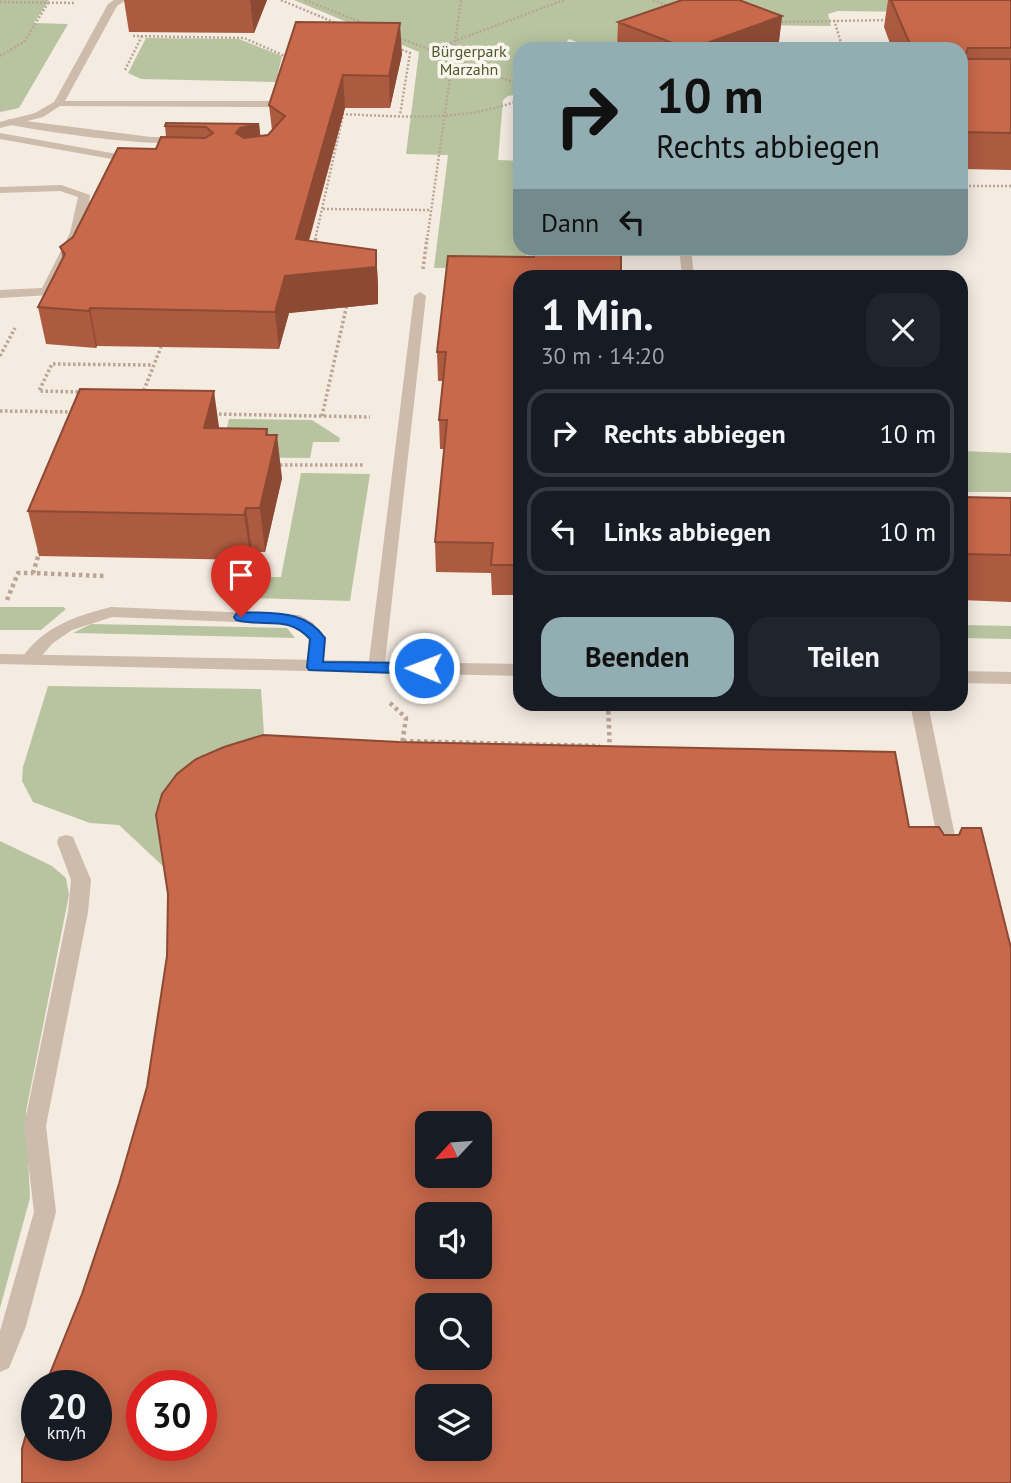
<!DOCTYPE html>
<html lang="de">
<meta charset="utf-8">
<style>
:root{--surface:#171b24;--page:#20242c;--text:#f1f3f6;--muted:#9ea1a6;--line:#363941;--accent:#92aeb2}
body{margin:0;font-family:"PT Sans",sans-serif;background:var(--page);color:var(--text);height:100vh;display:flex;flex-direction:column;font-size:26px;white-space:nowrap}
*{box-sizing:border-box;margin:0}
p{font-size:23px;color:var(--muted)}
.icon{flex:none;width:38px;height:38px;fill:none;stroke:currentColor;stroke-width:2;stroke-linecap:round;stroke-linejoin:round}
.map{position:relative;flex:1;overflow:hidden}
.details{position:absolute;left:513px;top:270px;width:455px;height:441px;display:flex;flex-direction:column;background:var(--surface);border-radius:21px;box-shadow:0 4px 18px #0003}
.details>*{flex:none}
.banner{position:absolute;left:513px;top:42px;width:455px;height:214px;border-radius:21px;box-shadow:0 4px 18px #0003;background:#92aeb2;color:#111;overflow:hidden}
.needle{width:46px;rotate:244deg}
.tools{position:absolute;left:415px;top:1111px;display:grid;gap:14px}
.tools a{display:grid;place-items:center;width:77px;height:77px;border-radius:14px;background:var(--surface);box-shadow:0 4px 18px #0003;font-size:35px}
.speed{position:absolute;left:21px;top:1370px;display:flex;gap:14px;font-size:35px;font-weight:700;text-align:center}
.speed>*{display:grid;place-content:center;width:91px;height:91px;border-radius:50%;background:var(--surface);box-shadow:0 4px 18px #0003;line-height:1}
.speed small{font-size:18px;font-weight:400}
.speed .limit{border:10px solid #d22;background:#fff;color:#111}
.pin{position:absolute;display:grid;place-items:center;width:60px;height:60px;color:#fff;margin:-72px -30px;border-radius:50% 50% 50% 0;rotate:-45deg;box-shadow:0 0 7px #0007}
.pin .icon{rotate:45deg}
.me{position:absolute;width:77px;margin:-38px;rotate:271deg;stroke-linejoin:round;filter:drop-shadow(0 0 5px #0008)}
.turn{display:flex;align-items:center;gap:24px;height:147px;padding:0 28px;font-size:32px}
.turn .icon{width:91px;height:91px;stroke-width:2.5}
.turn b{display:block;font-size:49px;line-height:60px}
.then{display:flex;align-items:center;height:66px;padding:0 28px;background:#0003;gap:14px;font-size:26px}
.round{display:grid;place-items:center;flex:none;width:74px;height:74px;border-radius:21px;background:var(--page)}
.overview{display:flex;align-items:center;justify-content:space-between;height:119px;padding:0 28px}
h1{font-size:42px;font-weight:700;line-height:52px}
.primary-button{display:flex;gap:14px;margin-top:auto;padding:14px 28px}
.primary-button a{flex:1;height:80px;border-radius:21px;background:var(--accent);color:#111;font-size:28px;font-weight:700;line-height:80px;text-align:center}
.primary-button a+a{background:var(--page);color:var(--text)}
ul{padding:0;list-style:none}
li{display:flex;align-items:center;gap:21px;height:88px;margin:0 14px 10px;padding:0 14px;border:4px solid var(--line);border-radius:21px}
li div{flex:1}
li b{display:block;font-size:26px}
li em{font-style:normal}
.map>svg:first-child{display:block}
.green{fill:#b8c4a0}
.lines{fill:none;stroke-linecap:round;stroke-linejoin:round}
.path-far2{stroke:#b9a596;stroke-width:2.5;stroke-dasharray:2 2;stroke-linecap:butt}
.path-far1{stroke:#b9a596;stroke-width:3.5;stroke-dasharray:2.5 2.5;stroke-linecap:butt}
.path{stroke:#b9a596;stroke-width:4.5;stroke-dasharray:3.5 3.5;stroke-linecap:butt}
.lane{fill:#cdbbac;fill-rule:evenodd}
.street{fill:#cdbbac;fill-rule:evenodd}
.wall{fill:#ac5a40}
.shaded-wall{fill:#8c4a34}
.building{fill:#c8694b;stroke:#8c4a34;stroke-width:2;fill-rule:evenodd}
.route{fill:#1a73e8;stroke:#114b97;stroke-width:2}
.labels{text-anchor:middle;stroke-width:7;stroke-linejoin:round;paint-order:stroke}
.far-park-label{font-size:16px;fill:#4a5a2e;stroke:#fbf5ee}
</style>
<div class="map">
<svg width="1011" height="1483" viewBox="0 0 1011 1483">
<rect width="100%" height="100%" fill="#f4ebe1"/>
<!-- green -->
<path class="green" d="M0,0H49L34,23L68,24L19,108L0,112Z
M294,0H1011V13L838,11L828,14L831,26L739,25L644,32L595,49L569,39L566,43L577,49H520V94L508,96L503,100L498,160L520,161V248L525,249L528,267L434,268L448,155L406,154L419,52Z
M146,38L239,39L282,56L276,82L141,79L128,73Z
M229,419L312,420L340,438L339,442H313L310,458L220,457Z
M961,451L1011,453V492H961Z
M301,473L370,474L350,601L255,598L260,577H281Z
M0,607H63L66,609L41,630H0Z
M91,624L287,628L295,638L73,633Z
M961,625L1011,626V639L961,638Z
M48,686L261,689L265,749L167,870L119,825L90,823L33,802L22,781L23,767Z
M0,841L52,866L66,878L69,895L26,1111L30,1198L0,1308Z"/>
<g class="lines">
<!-- path-far2 -->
<path class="path-far2" d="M281,0L338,24
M305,0L363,23
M653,0L672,7
M0,2L76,3
M834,20L843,49
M777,22L888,20
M133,36L244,38L287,57
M397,37L520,85
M398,48L410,53L400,115
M609,49L621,45
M431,50L564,0
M0,56L24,42L48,3
M125,70L142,36
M338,114C400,116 460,123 520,100
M961,186H1011
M323,209L431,210
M315,240L343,115
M427,240L461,0"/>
<!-- path-far1 -->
<path class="path-far1" d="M314,245L316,238
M423,269L427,238
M0,356L15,328
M83,392L39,391L52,364L153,365
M142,395L161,347
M0,411L76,412
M214,414L370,417
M322,416L347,304
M275,465H365"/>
<!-- path -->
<path class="path" d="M40,550L33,573L104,576
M7,600L18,573H33
M390,703L406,718L402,744
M608,704L610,752
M403,741L600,746"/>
<!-- lane -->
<path class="lane" d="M114,0H126L117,6L65,101H273L278,104L273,107L54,106L53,104L108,4Z
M10,119L151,137H183L188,140C173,151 32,130 6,124V120Z
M0,133L134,157L139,160L134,163L0,139Z
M61,185L90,195C87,231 69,264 50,295L0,298V290L42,288L70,233L78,197L60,191L0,193V187Z
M111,607L299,615L312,622L326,638L323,667L321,671H309L307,667L310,639L290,624L112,617L72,630L53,643L35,663H23L21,659C43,627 75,616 111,607Z
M910,704H928L956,841L954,846H940L938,841Z
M66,835L73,837L75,842L91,880L88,912L46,1126L56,1212L26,1326L9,1368L0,1372V1331L34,1212L24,1126L68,912L71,880L57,842L59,837Z"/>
<!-- street -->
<path class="street" d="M54,102L63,104L43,117L0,128V122L35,113Z
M679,248H691L694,276H682Z
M420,292L426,296L385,662L520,664V676L0,664V654L369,661L414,296Z
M961,671L1011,672V684L961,683Z"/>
</g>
<!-- wall -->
<path class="wall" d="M124,0H267L254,33L129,32Z
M888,0H1011V170L961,169V49H892L884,27Z
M782,16L778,49H617L618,22Z
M296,22L402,54L390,108H345L309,241L376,250L378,286V304L289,313L279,349L97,346L96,348L46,344L38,307L63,258L60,247L73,237L166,137L165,126L259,124L260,136L268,135L272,130L269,105Z
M621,248L520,276V595H492L491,573L436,572L435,542L444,449H440L439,420L443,381H438L437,352L534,257Z
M219,428L267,429L268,435L282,478L265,552H252L251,560L39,556L28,511Z
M961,497L1011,498V602L961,600Z"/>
<!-- shaded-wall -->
<path class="shaded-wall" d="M250,0H267L254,33Z
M782,16L778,49H690Z
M400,23L402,54L390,108L389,76Z
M343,75L345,108L299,275L376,250L378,286V304L289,313L279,349L275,312Z
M259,124L263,158L236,133L240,128Z
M90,308L97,346L96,348L89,311Z
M214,391L220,434L204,428Z
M267,429L271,459L277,435L282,478L265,552L260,508Z
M246,508L252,552L251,560L244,515Z"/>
<!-- building -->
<path class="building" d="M682,0H739L782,16L690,49H688L618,22Z
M891,0H1011V48H968L965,56L968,59H1011V133L961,132V49H912Z
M296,22L400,23L389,76L343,75L296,239L376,250V267L285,276L275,312L90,308L89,311L38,307L65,254L60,247L73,237L118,148L156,149L161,137L205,138L213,133L206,127L165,126L166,123L259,124L240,128L236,133L244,138L268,135L285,116L269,105Z
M534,248H621V276H520V565H491L493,543L435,542L447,420H439L446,352H437L448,256L534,257Z
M80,389L214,391L204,428L267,429L266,435H277L260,508H246L244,515L28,511Z
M961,497L1011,498V555L961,554Z
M263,735L399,742L895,752L909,827H939L944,835H959L962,828H981L1011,948V1483H22V1449L27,1431L37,1406V1446H96V1386H45L82,1294L119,1184L147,1087L167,956L168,894L156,815L162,794L177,774L196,759L224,747ZM427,1124H480V1176H427ZM427,1214H480V1267H427ZM427,1306H480V1358H427ZM142,1386H201V1446H142ZM427,1396H480V1449H427Z"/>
<!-- route -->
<path class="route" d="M241,612C274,614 304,609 325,638L323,662L424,663L432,668L424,674L309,670L307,667L310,639C287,614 265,628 236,620L234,617L236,614Z"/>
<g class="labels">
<!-- far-park labels -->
<g class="far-park-label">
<text x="469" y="57">Bürgerpark<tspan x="469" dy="18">Marzahn</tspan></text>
</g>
</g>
</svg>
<div class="tools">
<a><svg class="needle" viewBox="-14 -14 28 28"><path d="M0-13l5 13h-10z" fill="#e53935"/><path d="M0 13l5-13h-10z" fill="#9ea1a6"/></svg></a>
<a><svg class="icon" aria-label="sound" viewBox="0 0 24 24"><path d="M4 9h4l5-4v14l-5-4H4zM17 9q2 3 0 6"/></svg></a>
<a><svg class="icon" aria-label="search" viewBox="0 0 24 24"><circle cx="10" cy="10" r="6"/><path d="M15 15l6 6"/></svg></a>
<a><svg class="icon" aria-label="layers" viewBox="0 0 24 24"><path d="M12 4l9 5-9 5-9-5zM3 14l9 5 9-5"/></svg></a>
</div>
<div class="speed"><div>20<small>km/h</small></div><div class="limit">30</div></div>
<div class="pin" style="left:241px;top:617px;background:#d93025"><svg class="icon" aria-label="arrive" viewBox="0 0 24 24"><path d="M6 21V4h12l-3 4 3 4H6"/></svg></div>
<svg class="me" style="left:424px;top:668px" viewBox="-20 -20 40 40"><circle r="17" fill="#1a73e8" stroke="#fff" stroke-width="3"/><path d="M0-11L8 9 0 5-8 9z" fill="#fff"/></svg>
<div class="banner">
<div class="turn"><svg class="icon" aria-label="right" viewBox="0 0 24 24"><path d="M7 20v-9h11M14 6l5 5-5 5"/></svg><div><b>10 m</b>Rechts abbiegen</div></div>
<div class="then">Dann<svg class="icon" aria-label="left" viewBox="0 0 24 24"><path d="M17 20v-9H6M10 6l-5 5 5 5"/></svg></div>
</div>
<section class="details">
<div class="overview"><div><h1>1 Min.</h1><p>30 m · 14:20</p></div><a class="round"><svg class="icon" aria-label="close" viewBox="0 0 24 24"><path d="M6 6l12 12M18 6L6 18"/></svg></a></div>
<ul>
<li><svg class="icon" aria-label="right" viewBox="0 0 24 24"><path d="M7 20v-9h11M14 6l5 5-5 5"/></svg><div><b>Rechts abbiegen</b></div><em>10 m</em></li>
<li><svg class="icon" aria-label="left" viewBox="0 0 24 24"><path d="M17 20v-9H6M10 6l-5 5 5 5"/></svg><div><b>Links abbiegen</b></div><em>10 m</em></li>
</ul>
<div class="primary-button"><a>Beenden</a><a>Teilen</a></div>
</section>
</div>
